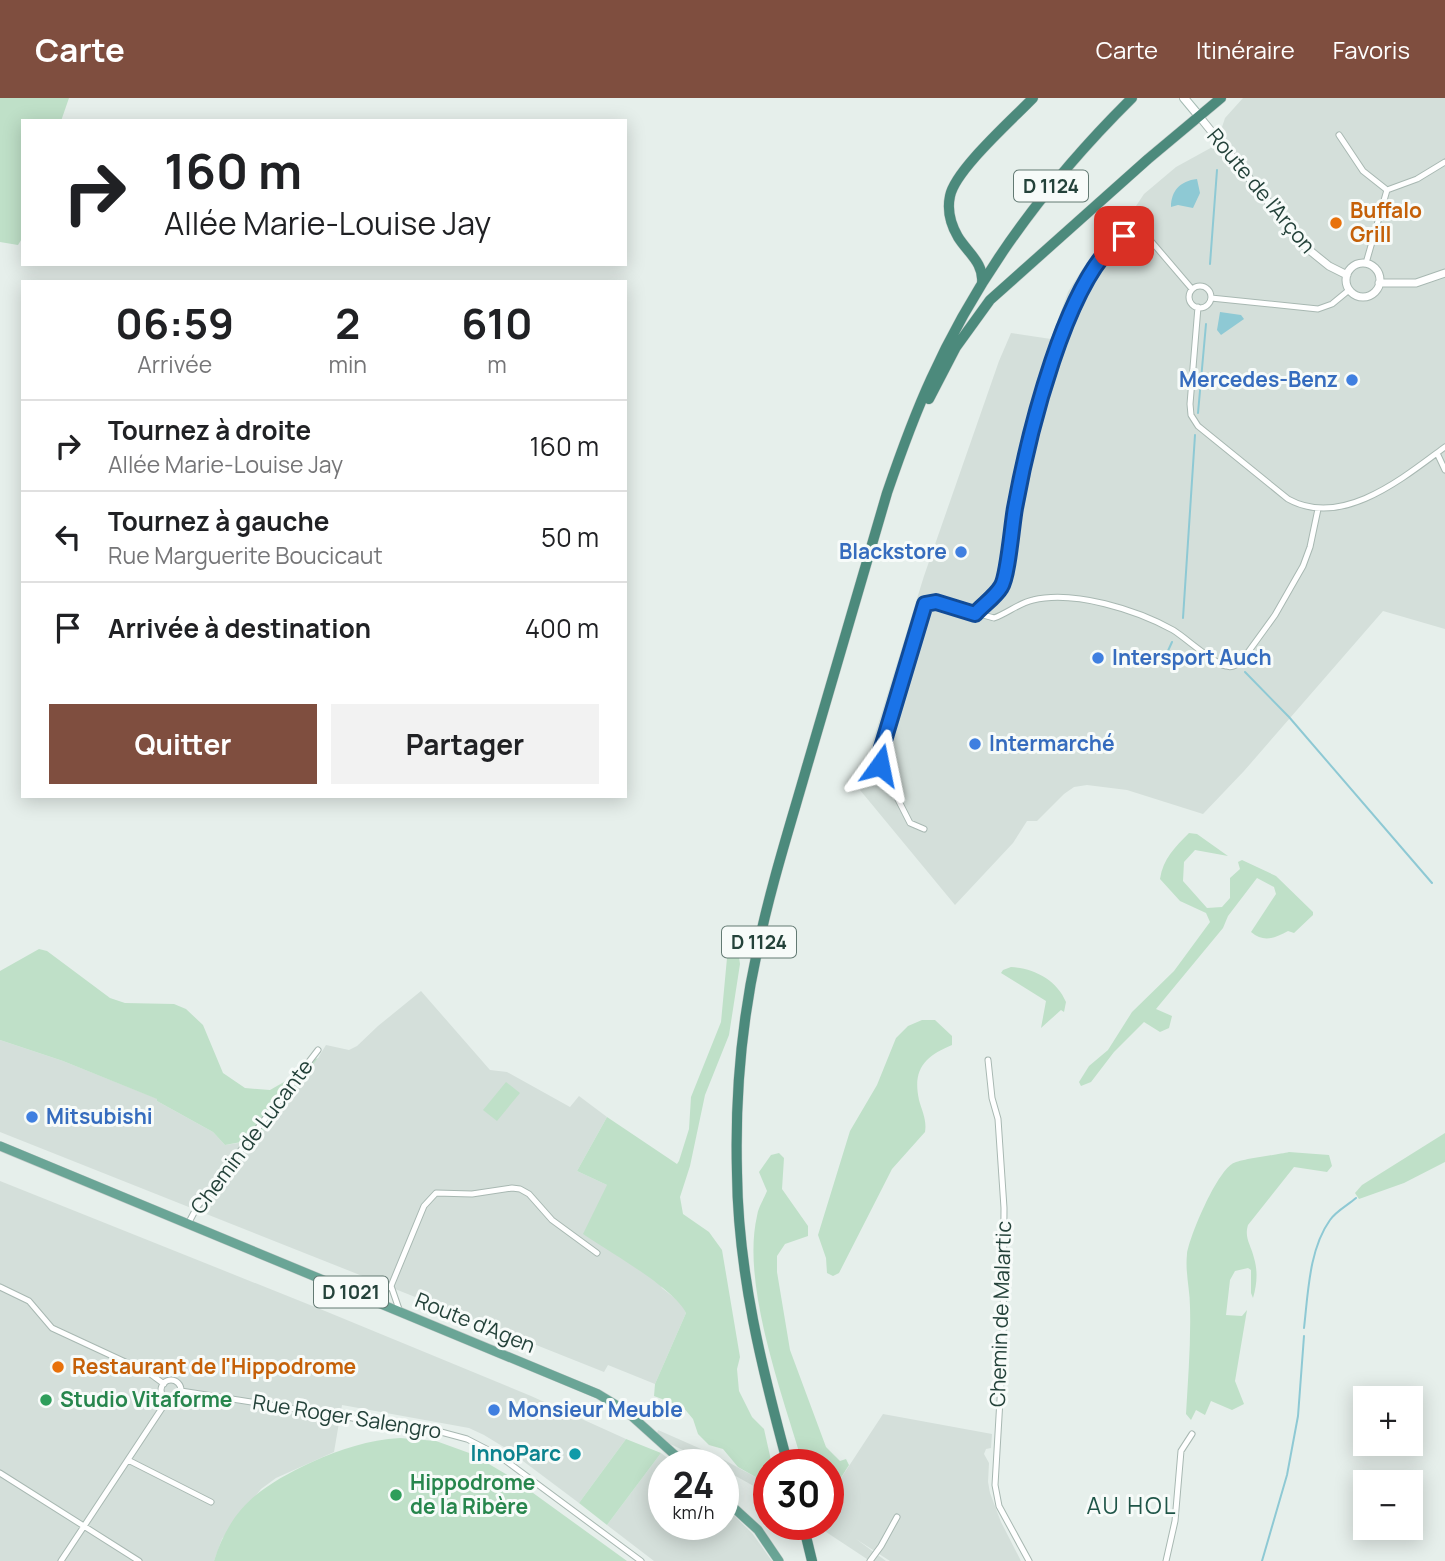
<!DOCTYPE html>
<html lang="fr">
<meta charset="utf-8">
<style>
:root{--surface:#fff;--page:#f2f2f2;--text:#202124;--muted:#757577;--line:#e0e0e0;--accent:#7f4e3f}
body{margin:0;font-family:Manrope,sans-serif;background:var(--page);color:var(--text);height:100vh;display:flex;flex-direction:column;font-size:26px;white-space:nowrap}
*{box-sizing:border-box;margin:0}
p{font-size:23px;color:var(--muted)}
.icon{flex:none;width:38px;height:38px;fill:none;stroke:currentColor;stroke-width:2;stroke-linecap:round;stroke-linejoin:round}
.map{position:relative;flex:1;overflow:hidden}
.drawer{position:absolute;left:21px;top:182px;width:606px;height:518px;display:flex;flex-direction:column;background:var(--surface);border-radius:0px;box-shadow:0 4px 18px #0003}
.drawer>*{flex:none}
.banner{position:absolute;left:21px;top:21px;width:606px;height:147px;border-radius:0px;box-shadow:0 4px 18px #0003;background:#fff;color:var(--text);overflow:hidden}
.tools{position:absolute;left:1353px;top:1288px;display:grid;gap:14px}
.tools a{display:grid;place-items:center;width:70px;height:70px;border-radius:0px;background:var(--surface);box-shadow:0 4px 18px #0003;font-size:35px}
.speed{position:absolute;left:648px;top:1351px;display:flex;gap:14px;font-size:35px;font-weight:700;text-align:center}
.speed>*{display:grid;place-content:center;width:91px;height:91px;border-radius:50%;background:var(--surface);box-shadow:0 4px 18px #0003;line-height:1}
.speed small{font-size:18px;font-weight:400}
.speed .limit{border:10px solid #d22;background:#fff;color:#111}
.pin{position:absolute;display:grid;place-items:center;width:60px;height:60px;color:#fff;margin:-30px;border-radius:14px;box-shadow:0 4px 10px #0006}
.me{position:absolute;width:77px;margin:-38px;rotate:12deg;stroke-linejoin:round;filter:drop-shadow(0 0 5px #0008)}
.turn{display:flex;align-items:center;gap:24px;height:147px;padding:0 28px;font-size:32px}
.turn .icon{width:91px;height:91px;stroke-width:2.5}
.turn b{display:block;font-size:49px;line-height:60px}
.eta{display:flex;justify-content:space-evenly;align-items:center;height:119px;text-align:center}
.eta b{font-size:42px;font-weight:700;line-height:49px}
.cta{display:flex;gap:14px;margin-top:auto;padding:14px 28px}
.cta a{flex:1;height:80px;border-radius:0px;background:var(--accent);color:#fff;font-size:28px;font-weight:700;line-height:80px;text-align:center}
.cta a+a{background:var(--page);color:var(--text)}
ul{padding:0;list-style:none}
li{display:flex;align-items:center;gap:21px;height:91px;padding:0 28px;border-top:2px solid var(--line)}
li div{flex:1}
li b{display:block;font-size:26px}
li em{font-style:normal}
header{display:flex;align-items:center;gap:42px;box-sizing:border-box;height:98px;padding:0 35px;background:var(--accent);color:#fff}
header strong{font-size:33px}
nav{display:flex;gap:38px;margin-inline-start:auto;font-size:24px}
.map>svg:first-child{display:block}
.built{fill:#d4dfda}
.green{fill:#bfe0c8}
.water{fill:#8ec9d4}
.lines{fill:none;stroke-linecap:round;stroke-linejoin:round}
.stream{stroke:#8ec9d4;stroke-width:2}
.minor-casing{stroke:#a8b8b2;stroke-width:7}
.tertiary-casing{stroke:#a8b8b2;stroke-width:9}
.secondary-casing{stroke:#a4bbb3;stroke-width:10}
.primary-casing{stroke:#c2cac8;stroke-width:10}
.trunk-casing{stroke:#c2cac8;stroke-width:11}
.minor{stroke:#fff;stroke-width:5}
.tertiary{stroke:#fff;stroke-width:7}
.secondary{stroke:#fff;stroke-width:8}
.primary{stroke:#6aa596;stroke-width:9}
.trunk{stroke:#4c8a7c;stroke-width:10}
.route-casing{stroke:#114b97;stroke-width:18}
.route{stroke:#1a73e8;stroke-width:12}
.food-dot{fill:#e8710a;stroke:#f7fbf9;stroke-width:2.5}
.shop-dot{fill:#3f7fe0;stroke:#f7fbf9;stroke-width:2.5}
.leisure-dot{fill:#2e9e5b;stroke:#f7fbf9;stroke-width:2.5}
.culture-dot{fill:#0f9aa8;stroke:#f7fbf9;stroke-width:2.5}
.labels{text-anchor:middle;stroke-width:6;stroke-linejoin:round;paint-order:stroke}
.shield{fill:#f7fbf9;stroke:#637a73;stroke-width:2}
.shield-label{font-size:19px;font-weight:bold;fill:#24423a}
.street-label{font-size:21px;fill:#24423a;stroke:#f7fbf9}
.food-label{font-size:21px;font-weight:bold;fill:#c56008;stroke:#f7fbf9;text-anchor:start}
.shop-label{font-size:21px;font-weight:bold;fill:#366cbe;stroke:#f7fbf9;text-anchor:start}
.leisure-label{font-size:21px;font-weight:bold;fill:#27864d;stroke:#f7fbf9;text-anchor:start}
.culture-label{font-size:21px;font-weight:bold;fill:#0d838f;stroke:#f7fbf9;text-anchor:end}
.neighbourhood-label{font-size:23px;letter-spacing:2px;fill:#1f5548;stroke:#f7fbf9}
</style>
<header>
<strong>Carte</strong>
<nav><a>Carte</a><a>Itinéraire</a><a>Favoris</a></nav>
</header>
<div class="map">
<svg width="1445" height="1463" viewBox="0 0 1445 1463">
<rect width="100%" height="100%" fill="#e6efeb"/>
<!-- built -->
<path class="built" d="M1243,0H1445V531L1383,513L1244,673L1203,716L1127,692L1087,687L1074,689L1064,696L1037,723H1027L1013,745L955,807L860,692L867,662L924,478L999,263L1011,235L1051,241L1068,194L1083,170L1106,143L1120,132L1144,96L1176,69L1216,47L1225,20Z
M421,893L490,972L507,974L570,1009L579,998L607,1019L577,1073L607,1087L662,1190L682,1206L686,1215L655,1286L608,1267L604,1274L0,1034V942L63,963L158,1001L157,1003L213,1034L225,1047L245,1044L318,960L326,947L349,952L357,948L378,928Z
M0,1083L325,1213L531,1298L626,1341L579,1405L507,1351L484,1337L469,1330L342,1307L334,1354L276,1380L261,1391L222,1441L214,1463H0Z
M883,1316L992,1336L991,1350L986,1351L984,1356L989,1365L988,1384L990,1395L1001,1424L1021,1463H890L856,1441L886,1463H870L820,1430L819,1426H828V1423L830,1424L828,1416V1400Z
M658,1332L717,1358L768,1386V1396L723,1371V1367H714L666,1344L657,1335Z
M661,1355L677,1367H663V1426H723V1407L752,1435L772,1463H654L607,1427Z"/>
<!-- green -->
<path class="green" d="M0,0H69L61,23H23V139L18,147L0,144Z
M1189,735L1197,736L1228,758L1195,752L1184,764L1183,783L1207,810L1222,809L1230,800V780L1240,771L1238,764L1242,762L1276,778L1313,814V817L1294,835L1288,833C1275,840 1264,845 1251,834L1276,796L1274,789L1257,780L1228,818L1223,830L1156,911L1172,918L1169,930L1160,934L1144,924L1114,954L1091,984L1081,988L1079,984L1089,968L1108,952L1132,914L1174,873L1210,824L1206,815L1180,803L1160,781C1163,761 1175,749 1189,735Z
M39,851L47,853L110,900L125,905L174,906L186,911L203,927L223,975L245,990L270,992L284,984L304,965L318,960L257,1041L225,1047L213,1034L157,1003V1001L63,963L0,942V873Z
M734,857L739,859L740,866L729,937L705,997L690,1068L680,1099L683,1116L709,1134L722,1152L740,1259L737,1271L739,1293L752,1319L764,1331L772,1367H768V1386L738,1369L723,1351L709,1347L698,1336L693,1321L683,1309L654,1298L655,1286L686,1215C674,1190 608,1153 583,1136L607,1087L577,1073L607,1019L677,1066L679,1063L689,1031L691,999L721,924L727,860Z
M1011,869C1034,870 1057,882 1066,904L1064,914L1061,912L1041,930L1046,903L1001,875L1003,872Z
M922,922H935L952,938V947C926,958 912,970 919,1002C922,1013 927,1022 925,1034L892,1071L839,1175L833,1178L827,1175L826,1160L818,1137L850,1033L877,987L896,940L908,928Z
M506,984L520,995L497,1023L483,1012Z
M1445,1035V1064L1404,1085L1359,1101L1355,1095L1362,1087Z
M1289,1054L1329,1057L1332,1068L1327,1074L1294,1069L1248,1127C1244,1140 1251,1147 1254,1160C1258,1173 1257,1187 1253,1200L1251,1195V1172L1248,1170L1235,1173L1230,1182L1226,1217L1242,1218L1247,1212L1235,1283L1244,1306L1232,1312L1211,1303L1205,1317L1196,1312L1191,1322L1186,1316C1188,1281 1191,1245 1190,1209C1190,1191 1185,1175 1187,1156C1190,1137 1216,1076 1232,1066C1239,1061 1277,1057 1289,1054Z
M779,1055L784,1060L782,1091L808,1128V1138L785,1146L777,1158V1174L790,1252L826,1349L840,1363L846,1361L849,1367L828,1400V1367H803C783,1298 741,1187 757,1118C758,1109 764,1101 767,1093L759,1074L771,1057Z
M400,1340L436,1343L472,1356L511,1379L627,1463H214C231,1408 263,1387 312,1364C341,1351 368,1342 400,1340Z
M626,1341L661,1355L607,1427L579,1405Z"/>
<!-- water -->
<path class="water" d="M1197,81L1200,95L1193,110L1178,107L1171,109C1171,93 1180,83 1197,81Z
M1220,214L1241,217L1244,221L1221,237L1217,232Z"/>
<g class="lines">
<!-- stream -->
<path class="stream" d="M1210,166L1217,72
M1198,315L1206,226
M1183,520L1195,337
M1167,555L1172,544
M1245,574L1289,619L1432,785
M1304,1230C1308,1196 1309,1151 1330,1122C1336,1113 1348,1107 1356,1100
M1262,1463L1287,1377L1298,1318L1304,1238"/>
<!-- minor casing -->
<g class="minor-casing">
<path id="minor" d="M1339,37L1363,73L1387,92
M1366,165L1387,92L1417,81L1445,64
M1189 199a11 11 0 1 1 22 0a11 11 0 1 1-22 0Z
M1211,200L1318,211L1332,206L1349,192
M1198,209L1190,306L1191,317L1198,328L1288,401C1342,431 1403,380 1445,349
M1437,355L1445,372
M975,516L1003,485L1015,409L1029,345L1047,282L1079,194L1088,179L1121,140L1137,136L1151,143L1192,191
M924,731L910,725L879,664L925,506L936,504L994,520C1008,515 1019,505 1033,502C1074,492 1137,512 1173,532C1186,540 1213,565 1226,568C1232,570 1236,567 1241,564L1275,517L1303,468L1310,449L1318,411
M988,962L992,1000L998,1021L1004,1110L1003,1250L995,1387L999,1408L1029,1463
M188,1126L197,1109L318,952
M391,1188L400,1214
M0,1189L29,1203L52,1230L149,1275L164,1286
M370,1201L391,1188L424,1108L436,1095L472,1096L512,1090L520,1091L529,1096L552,1122L597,1155
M161 1292a10 10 0 1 1 20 0a10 10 0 1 1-20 0Z
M181,1293L441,1334L467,1341L498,1357L641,1463
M128,1362L211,1404
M0,1375L139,1463
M61,1463L168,1301
M870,1463L881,1448L897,1419
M1166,1463L1175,1423L1181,1353L1192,1336"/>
</g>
<!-- tertiary casing -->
<g class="tertiary-casing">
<path id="tertiary" d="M1199,18L1303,147L1329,168L1347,177
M1346 182a17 17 0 1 1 34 0a17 17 0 1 1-34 0Z
M1379,185H1416L1445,175"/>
</g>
<!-- secondary casing -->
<g class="secondary-casing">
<path id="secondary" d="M1184,0L1199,18"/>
</g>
<!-- primary casing -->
<g class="primary-casing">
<path id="primary" d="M0,1048L598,1296L626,1313L686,1367
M723,1400L758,1432L779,1463"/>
</g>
<!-- trunk casing -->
<g class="trunk-casing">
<path id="trunk" d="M982,185C984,165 968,155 958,139C951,127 947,112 950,98C955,72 1013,21 1033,0
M929,301L956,249L990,202L1148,61L1221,0
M788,1367C762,1271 738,1175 737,1075C735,1001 741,927 757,854C770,790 790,728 808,665C834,575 860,485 887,395C900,357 914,318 931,281C979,175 1050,81 1132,0
M803,1426L812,1463"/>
</g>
<!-- minor -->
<use href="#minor" class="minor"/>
<!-- tertiary -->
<use href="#tertiary" class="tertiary"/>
<!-- secondary -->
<use href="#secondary" class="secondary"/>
<!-- primary -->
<use href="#primary" class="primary"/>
<!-- trunk -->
<use href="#trunk" class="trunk"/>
</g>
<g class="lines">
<!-- route casing -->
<g class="route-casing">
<path id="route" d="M880,667V656L925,506L936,504L975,516C983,507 995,499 1001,489C1008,479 1012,426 1015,410C1027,344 1066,175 1124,138"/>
</g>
<!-- route -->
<use href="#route" class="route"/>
</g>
<!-- markers -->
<g class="food-dot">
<circle cx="1336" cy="125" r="7"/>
<circle cx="58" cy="1269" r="7"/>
</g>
<g class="shop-dot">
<circle cx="1352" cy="282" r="7"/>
<circle cx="961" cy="454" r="7"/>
<circle cx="1098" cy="560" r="7"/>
<circle cx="975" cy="646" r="7"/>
<circle cx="32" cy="1019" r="7"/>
<circle cx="494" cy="1312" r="7"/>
</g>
<g class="leisure-dot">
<circle cx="46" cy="1302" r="7"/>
<circle cx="396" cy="1397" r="7"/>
</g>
<circle class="culture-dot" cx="575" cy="1356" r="7"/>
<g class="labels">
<!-- shield labels -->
<g class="shield">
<rect x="1014" y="72.5" width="74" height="31" rx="5"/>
<rect x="722" y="828.5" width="74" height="31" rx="5"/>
<rect x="314" y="1178.5" width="74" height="31" rx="5"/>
</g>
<g class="shield-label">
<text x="1051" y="95">D 1124</text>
<text x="759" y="851">D 1124</text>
<text x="351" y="1201">D 1021</text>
</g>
<!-- street labels -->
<g class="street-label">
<text transform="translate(1261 93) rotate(50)" y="7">Route de l’Arçon</text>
<text transform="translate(252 1039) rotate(-53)" y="7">Chemin de Lucante</text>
<text transform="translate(1001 1216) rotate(-88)" y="7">Chemin de Malartic</text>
<text transform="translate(475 1225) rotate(22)" y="7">Route d'Agen</text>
<text transform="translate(347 1319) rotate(9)" y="7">Rue Roger Salengro</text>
</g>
<!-- food labels -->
<g class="food-label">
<text x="1350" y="120">Buffalo<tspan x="1350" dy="24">Grill</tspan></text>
<text x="72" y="1276">Restaurant de l'Hippodrome</text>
</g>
<!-- shop labels -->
<g class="shop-label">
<text x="1338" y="289" text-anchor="end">Mercedes-Benz</text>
<text x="947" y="461" text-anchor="end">Blackstore</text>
<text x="1112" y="567">Intersport Auch</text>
<text x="989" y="653">Intermarché</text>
<text x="46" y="1026">Mitsubishi</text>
<text x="508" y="1319">Monsieur Meuble</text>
</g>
<!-- leisure labels -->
<g class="leisure-label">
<text x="60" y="1309">Studio Vitaforme</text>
<text x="410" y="1392">Hippodrome<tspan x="410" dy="24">de la Ribère</tspan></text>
</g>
<!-- culture labels -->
<g class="culture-label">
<text x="561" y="1363">InnoParc</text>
</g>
<!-- neighbourhood labels -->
<g class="neighbourhood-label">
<text x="1132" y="1416">AU HOL</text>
</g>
</g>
</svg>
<div class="tools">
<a>+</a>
<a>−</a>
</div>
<div class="speed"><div>24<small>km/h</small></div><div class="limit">30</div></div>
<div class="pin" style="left:1124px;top:138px;background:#d93025"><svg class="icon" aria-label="arrive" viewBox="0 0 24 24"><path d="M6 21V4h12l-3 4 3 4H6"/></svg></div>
<svg class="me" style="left:880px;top:667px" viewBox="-20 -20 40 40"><path d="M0-17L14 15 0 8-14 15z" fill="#1a73e8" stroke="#fff" stroke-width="4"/></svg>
<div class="banner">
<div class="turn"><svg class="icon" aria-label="right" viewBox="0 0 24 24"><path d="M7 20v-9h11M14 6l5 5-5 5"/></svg><div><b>160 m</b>Allée Marie-Louise Jay</div></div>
</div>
<section class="drawer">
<div class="eta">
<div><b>06:59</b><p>Arrivée</p></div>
<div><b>2</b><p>min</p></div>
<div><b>610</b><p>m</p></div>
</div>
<ul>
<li><svg class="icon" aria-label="right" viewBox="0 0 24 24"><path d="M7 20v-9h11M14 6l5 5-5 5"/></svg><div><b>Tournez à droite</b><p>Allée Marie-Louise Jay</p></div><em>160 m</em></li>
<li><svg class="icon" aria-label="left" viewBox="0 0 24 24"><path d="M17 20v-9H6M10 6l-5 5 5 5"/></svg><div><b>Tournez à gauche</b><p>Rue Marguerite Boucicaut</p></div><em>50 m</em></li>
<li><svg class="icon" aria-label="arrive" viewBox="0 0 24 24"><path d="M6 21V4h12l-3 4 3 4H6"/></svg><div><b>Arrivée à destination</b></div><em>400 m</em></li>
</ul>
<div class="cta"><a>Quitter</a><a>Partager</a></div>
</section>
</div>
